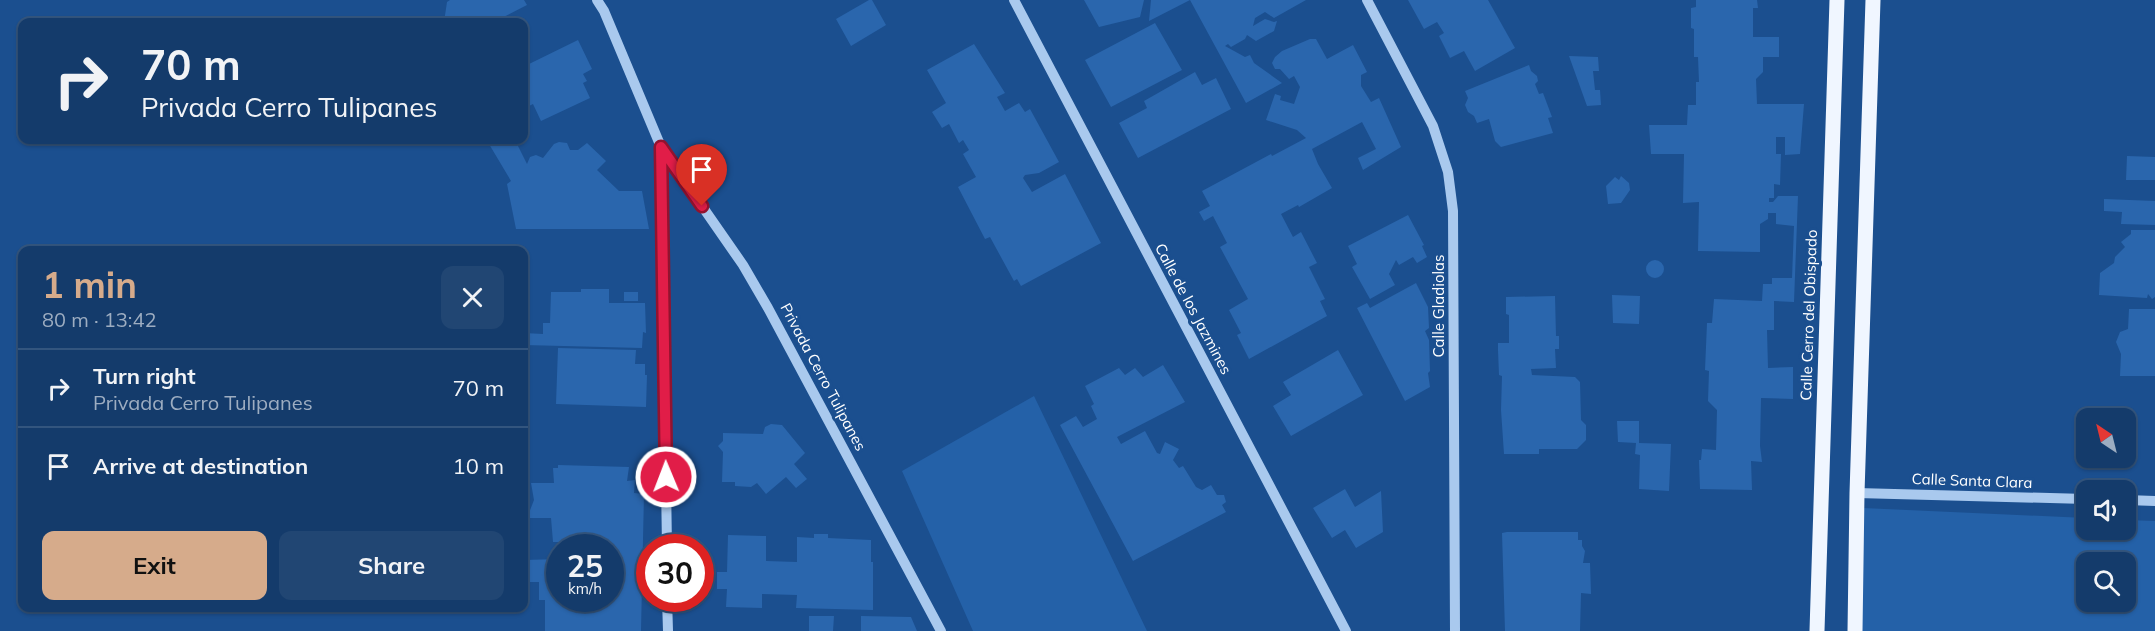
<!DOCTYPE html>
<meta charset="utf-8">
<style>
:root{--surface:#143b6b;--page:#214673;--text:#f1f3f6;--muted:#9dadc1;--line:#33557e;--accent:#d6ab8b}
body{margin:0;font-family:Mulish,sans-serif;background:var(--page);color:var(--text);height:100vh;display:flex;flex-direction:column;font-size:22px;white-space:nowrap}
*{box-sizing:border-box;margin:0}
p{font-size:20px;color:var(--muted)}
.icon{flex:none;width:33px;height:33px;fill:none;stroke:currentColor;stroke-width:2;stroke-linecap:round;stroke-linejoin:round}
.map{position:relative;flex:1;overflow:hidden}
.drawer{position:absolute;left:18px;top:246px;width:510px;height:366px;display:flex;flex-direction:column;background:var(--surface);border-radius:12px;box-shadow:0 2px 4px #0004,0 0 0 2px var(--line)}
.drawer>*{flex:none}
.guide{position:absolute;left:18px;top:18px;width:510px;height:126px;border-radius:12px;box-shadow:0 2px 4px #0004,0 0 0 2px var(--line);background:#143b6b;color:var(--text);overflow:hidden}
.needle{width:39px;rotate:325deg}
.buttons{position:absolute;left:2076px;top:408px;display:grid;gap:12px}
.buttons a{display:grid;place-items:center;width:60px;height:60px;border-radius:12px;background:var(--surface);box-shadow:0 2px 4px #0004,0 0 0 2px var(--line);font-size:30px}
.speed{position:absolute;left:546px;top:534px;display:flex;gap:12px;font-size:30px;font-weight:700;text-align:center}
.speed>*{display:grid;place-content:center;width:78px;height:78px;border-radius:50%;background:var(--surface);box-shadow:0 2px 4px #0004,0 0 0 2px var(--line);line-height:1}
.speed small{font-size:15px;font-weight:400}
.speed .limit{border:9px solid #d22;background:#fff;color:#111}
.pin{position:absolute;display:grid;place-items:center;width:51px;height:51px;color:#fff;margin:-62px -26px;border-radius:50% 50% 50% 0;rotate:-45deg;box-shadow:0 0 6px #0007}
.pin .icon{rotate:45deg}
.me{position:absolute;width:66px;margin:-33px;rotate:359deg;stroke-linejoin:round;filter:drop-shadow(0 0 4px #0008)}
.turn{display:flex;align-items:center;gap:21px;height:126px;padding:0 24px;font-size:27px}
.turn .icon{width:78px;height:78px;stroke-width:2.5}
.turn b{display:block;font-size:42px;line-height:51px}
.round{display:grid;place-items:center;flex:none;width:63px;height:63px;border-radius:12px;background:var(--page)}
.head{display:flex;align-items:center;justify-content:space-between;height:102px;padding:0 24px}
h1{font-size:36px;font-weight:700;line-height:45px;color:var(--accent)}
.cta{display:flex;gap:12px;margin-top:auto;padding:12px 24px}
.cta a{flex:1;height:69px;border-radius:12px;background:var(--accent);color:#111;font-size:24px;font-weight:700;line-height:69px;text-align:center}
.cta a+a{background:var(--page);color:var(--text)}
ul{padding:0;list-style:none}
li{display:flex;align-items:center;gap:18px;height:78px;padding:0 24px;border-top:2px solid var(--line)}
li div{flex:1}
li b{display:block;font-size:22px}
li em{font-style:normal}
.map>svg:first-child{display:block}
.green{fill:#2461a8;fill-rule:evenodd}
.building{fill:#2a66ad}
.lines{fill:none;stroke-linecap:round;stroke-linejoin:round}
.minor{stroke:#a9c9ee;stroke-width:10}
.major{stroke:#f0f6ff;stroke-width:15}
.route-casing{stroke:#92132f;stroke-width:15}
.route{stroke:#e11d48;stroke-width:10}
.labels{text-anchor:middle;stroke-width:6;stroke-linejoin:round;paint-order:stroke}
.street-label{font-size:15px;fill:#fff;stroke:#1b4f8f}
</style>
<div class="map">
<svg width="2155" height="631" viewBox="0 0 2155 631">
<rect width="100%" height="100%" fill="#1b4f8f"/>
<!-- green -->
<path class="green" d="M1034,396L1147,631H973L902,471Z
M1863,508L2086,518V530H2126V520L2155,521V631H1861ZM2086,562H2126V602H2086Z"/>
<!-- building -->
<path class="building" d="M450,0H524L527,5L494,22H444L447,2Z
M869,0H872L886,25L851,46L836,19Z
M1084,0H1144L1140,17L1099,27Z
M1151,0H1190L1149,21Z
M1190,0H1306L1274,18L1265,12L1255,18L1253,26L1265,19L1274,22L1277,21L1274,31L1256,41L1247,35L1245,39L1231,47L1228,44L1225,46L1245,57L1250,55L1254,63L1282,83L1246,103Z
M1408,0H1488L1515,48L1475,71L1464,51L1450,58L1439,36L1444,33L1437,22L1424,29Z
M1696,0H1757L1758,8H1753V37H1779V57H1763V72L1756,79L1757,104H1804L1800,154L1785,155V137H1776V154H1781L1780,185L1774,184V198H1769V202H1773L1778,196H1798L1794,302L1774,301V330H1767L1768,368L1793,367V399L1761,398L1760,446L1762,462L1751,461L1752,490L1700,489L1699,460H1701L1702,449L1716,450L1717,410L1708,401L1709,371L1705,370L1707,323H1712L1714,299L1762,301L1763,284H1772V278H1792L1794,226L1776,224V213H1768V219L1760,224V252L1698,251L1699,202L1683,203L1684,154H1651L1649,125H1687L1688,105H1696V82H1699L1698,57H1694V29L1691,28V8L1696,7Z
M1155,23L1182,70L1111,107L1085,60Z
M1310,39H1316L1327,59L1353,45L1367,72L1361,75V86L1371,102L1379,98L1401,147L1363,170L1358,158L1376,149L1362,122L1312,149L1318,164L1332,188L1299,207L1298,205L1281,214L1293,237L1301,232L1317,263L1309,267L1325,299L1320,301L1327,316L1249,359L1237,335L1241,333L1229,310L1248,299L1220,247L1227,243L1213,216L1204,221L1199,212L1210,206L1202,191L1271,154L1272,156L1274,155L1306,138L1297,130L1266,120L1275,94L1281,96L1280,100L1294,104L1300,87L1294,76L1289,79L1280,69H1275L1272,63L1275,57L1282,51Z
M578,40L592,69L583,74L587,81L583,83L590,98L541,121L533,104L529,106L526,98L524,99V73L530,70L527,65Z
M974,44L1005,93L997,97L1005,111L1019,103L1025,112L1030,109L1059,162L1039,173L1025,175L1023,178L1032,192L1065,174L1101,243L1021,286L1017,279L1014,281L990,237L985,239L958,187L976,177L963,154L969,150L963,140L959,143L949,124L942,128L932,112L946,103L927,70Z
M1569,56L1598,57L1599,71H1593L1595,90H1600L1601,105L1587,106Z
M1529,65L1531,71L1537,76L1538,81L1535,84L1539,94L1543,93L1552,117L1548,118L1553,133L1501,147L1495,141L1489,119L1477,123L1474,116L1468,112L1465,105L1468,98L1465,91Z
M1195,72L1202,85L1216,78L1231,109L1138,158L1119,123L1147,108L1144,101Z
M499,140H515L527,164L530,157L536,155L543,158L554,144L559,142L567,143L570,150H578L587,143L606,161L597,170L619,191H642L649,229H516L507,184L511,181L489,144Z
M2127,156L2155,157V180H2126Z
M1621,176L1629,183L1630,190L1621,203L1608,204L1606,186L1615,177L1619,180Z
M2104,199L2155,201V225L2121,224L2122,212L2104,211Z
M1408,215L1424,245L1422,246L1427,257L1417,263L1413,257L1399,265L1396,260L1389,274L1395,285L1370,299L1352,267L1357,264L1348,246Z
M2131,230H2155V297L2152,299L2148,294L2147,298L2099,295L2100,273L2114,263L2115,257L2125,247L2121,242L2131,234Z
M1646 269a9 9 0 1 1 18 0a9 9 0 1 1-18 0Z
M1416,283L1428,307L1429,328L1425,331L1429,340L1430,371L1428,373L1430,387L1405,401L1357,308L1367,303L1370,308Z
M581,289H609V303H645L646,333L643,332L642,348L524,345V333L543,334V323H550L551,292H581Z
M624,292H638V301H624Z
M1612,295L1640,296L1639,324L1613,323Z
M1555,296L1556,336H1559V349H1555L1556,368L1531,369L1532,375L1575,377L1580,382L1581,420L1586,425V440L1577,449H1539V454H1504L1501,410L1502,376L1499,375L1498,350V343H1509V315L1506,314V297Z
M2129,309H2155V376H2120L2121,354L2116,342L2120,332L2128,329Z
M558,348L636,350L635,364H645V375H647L646,407L556,404Z
M1338,350L1363,395L1291,436L1273,406L1291,395L1283,382Z
M1163,365L1185,402L1117,437L1121,444L1145,431L1157,453L1160,454L1165,442L1179,449L1173,460L1179,468L1183,466L1196,487L1202,490L1211,485L1217,495H1224L1226,502L1222,505L1226,512L1133,561L1060,425L1076,416L1083,427L1097,419L1091,406L1094,404L1085,386L1119,368L1125,375L1135,368L1143,377Z
M1617,421H1639V443L1671,444L1669,491L1639,489L1640,455L1635,454L1636,443L1618,442Z
M771,424L782,425L805,453L794,464L807,479L796,488L786,477L766,494L757,483L751,487L735,486V482H722L723,452L718,446L723,441V433L763,434L765,427Z
M558,465L629,467L627,481L635,480L634,493L644,494L641,631H545V600H539V582H524V560L560,559V598H610V548H559V542H553L551,518H527L534,500L531,483H554L553,468H558Z
M1345,489L1355,507L1381,491L1383,532L1356,548L1345,530L1332,538L1313,508Z
M1507,532H1578V540H1582V546L1585,551L1583,563H1590L1591,594L1581,593L1580,631H1505L1502,533Z
M814,534H828V538L871,540V562H873V610L796,608L797,595L762,594V608L726,607L727,589H717V572H727L728,535L766,536V561L797,562V537L814,538Z
M809,616H834L833,631H809Z
M861,616L911,617L917,631H861Z"/>
<g class="lines">
<!-- minor -->
<path class="minor" d="M597,0L604,11L661,147L743,265L768,308L941,631
M1014,0L1346,631
M1367,0L1433,126L1448,172L1453,211L1455,631
M661,147L667,548
M1857,493L2086,499
M2126,500L2155,501
M667,598L668,631"/>
<!-- major -->
<path class="major" d="M1817,631L1837,0
M1855,631L1857,493L1873,0"/>
</g>
<g class="lines">
<!-- route casing -->
<g class="route-casing">
<path id="route" d="M666,477L661,147L702,206"/>
</g>
<!-- route -->
<use href="#route" class="route"/>
</g>
<g class="labels">
<!-- street labels -->
<g class="street-label">
<text transform="translate(1439 306) rotate(-90)" y="5">Calle Gladiolas</text>
<text transform="translate(1193 309) rotate(62)" y="5">Calle de los Jazmines</text>
<text transform="translate(1809 315) rotate(-88)" y="5">Calle Cerro del Obispado</text>
<text transform="translate(823 377) rotate(62)" y="5">Privada Cerro Tulipanes</text>
<text transform="translate(1972 481) rotate(2)" y="5">Calle Santa Clara</text>
</g>
</g>
</svg>
<div class="buttons">
<a><svg class="needle" viewBox="-14 -14 28 28"><path d="M0-13l5 13h-10z" fill="#e53935"/><path d="M0 13l5-13h-10z" fill="#9dadc1"/></svg></a>
<a><svg class="icon" aria-label="sound" viewBox="0 0 24 24"><path d="M4 9h4l5-4v14l-5-4H4zM17 9q2 3 0 6"/></svg></a>
<a><svg class="icon" aria-label="search" viewBox="0 0 24 24"><circle cx="10" cy="10" r="6"/><path d="M15 15l6 6"/></svg></a>
</div>
<div class="speed"><div>25<small>km/h</small></div><div class="limit">30</div></div>
<div class="pin" style="left:702px;top:206px;background:#d93025"><svg class="icon" aria-label="arrive" viewBox="0 0 24 24"><path d="M6 21V4h12l-3 4 3 4H6"/></svg></div>
<svg class="me" style="left:666px;top:477px" viewBox="-20 -20 40 40"><circle r="17" fill="#e11d48" stroke="#fff" stroke-width="3"/><path d="M0-11L8 9 0 5-8 9z" fill="#fff"/></svg>
<div class="guide">
<div class="turn"><svg class="icon" aria-label="right" viewBox="0 0 24 24"><path d="M7 20v-9h11M14 6l5 5-5 5"/></svg><div><b>70 m</b>Privada Cerro Tulipanes</div></div>
</div>
<section class="drawer">
<div class="head"><div><h1>1 min</h1><p>80 m · 13:42</p></div><a class="round"><svg class="icon" aria-label="close" viewBox="0 0 24 24"><path d="M6 6l12 12M18 6L6 18"/></svg></a></div>
<ul>
<li><svg class="icon" aria-label="right" viewBox="0 0 24 24"><path d="M7 20v-9h11M14 6l5 5-5 5"/></svg><div><b>Turn right</b><p>Privada Cerro Tulipanes</p></div><em>70 m</em></li>
<li><svg class="icon" aria-label="arrive" viewBox="0 0 24 24"><path d="M6 21V4h12l-3 4 3 4H6"/></svg><div><b>Arrive at destination</b></div><em>10 m</em></li>
</ul>
<div class="cta"><a>Exit</a><a>Share</a></div>
</section>
</div>
